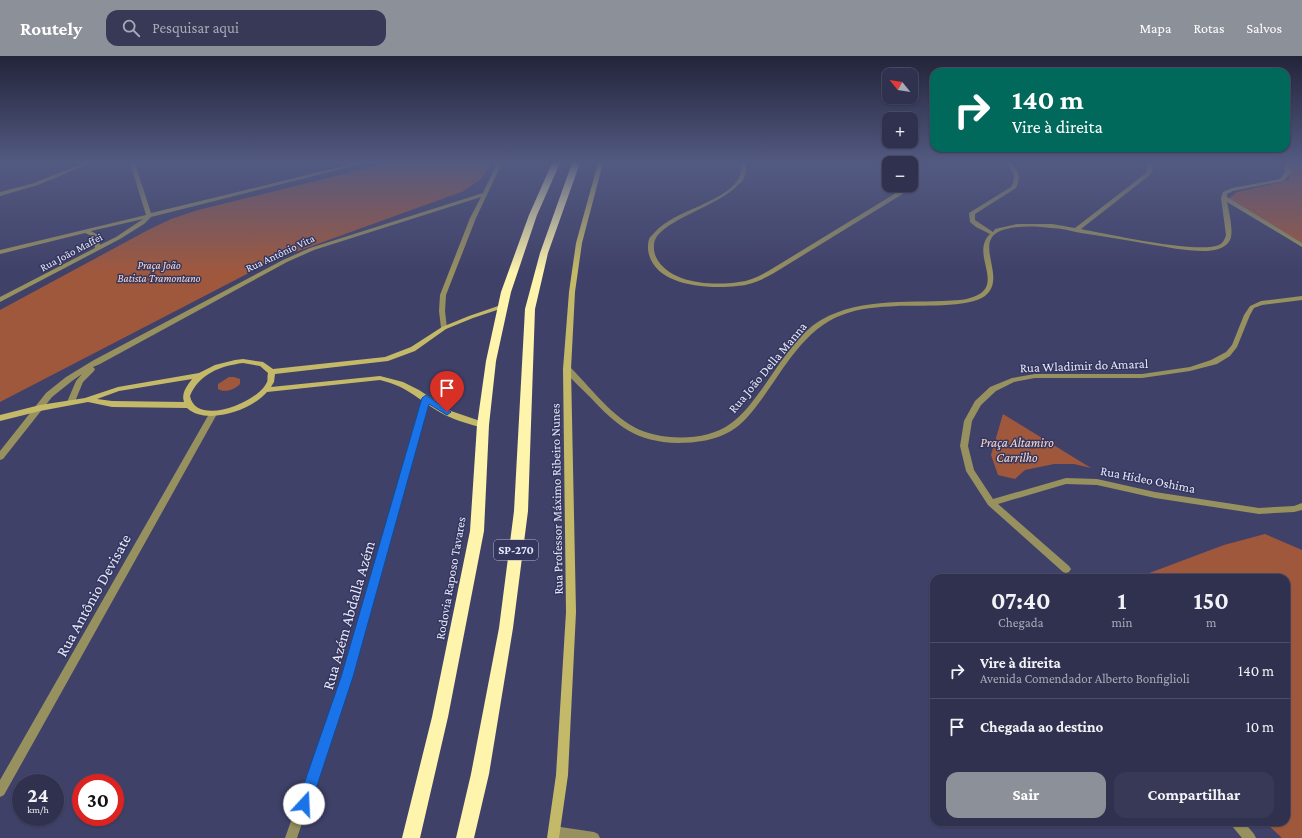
<!DOCTYPE html>
<html lang="pt">
<meta charset="utf-8">
<style>
:root{--surface:#30314f;--page:#383956;--text:#f1f3f6;--muted:#a8a9b7;--line:#4b4c66;--accent:#8c9099}
body{margin:0;font-family:"Crimson Pro",serif;background:var(--page);color:var(--text);height:100vh;display:flex;flex-direction:column;font-size:15px;white-space:nowrap}
*{box-sizing:border-box;margin:0}
p{font-size:13px;color:var(--muted)}
.icon{flex:none;width:22px;height:22px;fill:none;stroke:currentColor;stroke-width:2;stroke-linecap:round;stroke-linejoin:round}
.map{position:relative;flex:1;overflow:hidden}
.sheet{position:absolute;left:930px;top:518px;width:360px;height:252px;display:flex;flex-direction:column;background:var(--surface);border-radius:12px;box-shadow:0 1px 3px #0004,0 0 0 1px var(--line)}
.sheet>*{flex:none}
.banner{position:absolute;left:930px;top:12px;width:360px;height:84px;border-radius:12px;box-shadow:0 1px 3px #0004,0 0 0 1px var(--line);background:#00695c;color:#fff;overflow:hidden}
.needle{width:26px;rotate:300deg}
.buttons{position:absolute;left:882px;top:12px;display:grid;gap:8px}
.buttons a{display:grid;place-items:center;width:36px;height:36px;border-radius:8px;background:var(--surface);box-shadow:0 1px 3px #0004,0 0 0 1px var(--line);font-size:20px}
.speed{position:absolute;left:12px;top:718px;display:flex;gap:8px;font-size:20px;font-weight:700;text-align:center}
.speed>*{display:grid;place-content:center;width:52px;height:52px;border-radius:50%;background:var(--surface);box-shadow:0 1px 3px #0004,0 0 0 1px var(--line);line-height:1}
.speed small{font-size:10px;font-weight:400}
.speed .limit{border:6px solid #d22;background:#fff;color:#111}
.pin{position:absolute;display:grid;place-items:center;width:34px;height:34px;color:#fff;margin:-41px -17px;border-radius:50% 50% 50% 0;rotate:-45deg;box-shadow:0 0 4px #0007}
.pin .icon{rotate:45deg}
.me{position:absolute;width:44px;margin:-22px;rotate:20deg;stroke-linejoin:round;filter:drop-shadow(0 0 3px #0008)}
.turn{display:flex;align-items:center;gap:14px;height:84px;padding:0 16px;font-size:18px}
.turn .icon{width:52px;height:52px;stroke-width:2.5}
.turn b{display:block;font-size:28px;line-height:34px}
.eta{display:flex;justify-content:space-evenly;align-items:center;height:68px;text-align:center}
.eta b{font-size:24px;font-weight:700;line-height:28px}
.action{display:flex;gap:8px;margin-top:auto;padding:8px 16px}
.action a{flex:1;height:46px;border-radius:12px;background:var(--accent);color:#fff;font-size:16px;font-weight:700;line-height:46px;text-align:center}
.action a+a{background:var(--page);color:var(--text)}
ul{padding:0;list-style:none}
li{display:flex;align-items:center;gap:12px;height:56px;padding:0 16px;border-top:1px solid var(--line)}
li div{flex:1}
li b{display:block;font-size:15px}
li em{font-style:normal}
header{display:flex;align-items:center;gap:24px;box-sizing:border-box;height:56px;padding:0 20px;background:var(--accent);color:#fff}
header strong{font-size:19px}
nav{display:flex;gap:22px;margin-inline-start:auto;font-size:14px}
.search{width:280px;height:36px;background:var(--page);display:flex;align-items:center;gap:10px;box-sizing:border-box;padding:0 14px;border-radius:12px;color:var(--muted);font-size:15px}
.map>svg:first-child{display:block}
.green{fill:#a0583d}
.lines{fill:none;stroke-linecap:round;stroke-linejoin:round}
.street{fill:#97905f;fill-rule:evenodd}
.secondary{fill:#c4b968;fill-rule:evenodd}
.highway{fill:#fef4ac;fill-rule:evenodd}
.route{fill:#1a73e8;stroke:#114b97}
.labels{text-anchor:middle;stroke-width:3;stroke-linejoin:round;paint-order:stroke}
.far-street-label{font-size:11px;fill:#e6e8fc;stroke:#35365d}
.far-park-label{font-size:11px;font-style:italic;fill:#f7d9ce;stroke:#35365d}
.shield{fill:#35365d;stroke:#b1b3cc;stroke-width:1}
.shield-label{font-size:12px;font-weight:bold;fill:#e6e8fc}
.street-label{font-size:13px;fill:#e6e8fc;stroke:#35365d}
.park-label{font-size:13px;font-style:italic;fill:#f7d9ce;stroke:#35365d}
.near-street-label{font-size:16px;fill:#e6e8fc;stroke:#35365d}
</style>
<header>
<strong>Routely</strong>
<div class="search"><svg class="icon" aria-label="search" viewBox="0 0 24 24"><circle cx="10" cy="10" r="6"/><path d="M15 15l6 6"/></svg>Pesquisar aqui</div>
<nav><a>Mapa</a><a>Rotas</a><a>Salvos</a></nav>
</header>
<div class="map">
<svg width="1302" height="782" viewBox="0 0 1302 782">
<rect width="100%" height="100%" fill="#404169"/>
<!-- green -->
<path class="green" d="M388,107H492L481,123L464,135L276,203L0,346V254L148,174L171,163L198,154Z
M1288,107H1302V187L1228,143L1237,136L1289,124Z
M229,321H234L240,323V328C234,334 225,337 218,333V328Z
M1003,358L1091,412L1074,408H1054L1025,414L1015,423L998,419L991,399Z
M1265,478L1302,494V782H1282L1265,766H1286V522H1136L1224,489Z"/>
<g class="lines">
<!-- street -->
<path class="street" d="M84,107H91L38,129L0,140V136L34,127Z
M130,107H135L151,157L356,107H365L151,161L144,168L120,183L0,246V241L95,192L92,180L85,177L0,198V194L146,159ZM143,163L116,181L100,189L98,179L91,175Z
M497,107H502L476,162L446,239L445,255L447,272L446,273H442L441,272L439,255L440,239L470,162L481,141L314,194L287,206L100,308L93,311L95,313L94,315L83,326L74,348H68L67,346L76,325L82,318L72,325L52,341L3,403L0,404V395L46,337L66,321L94,304L283,204L310,192L483,137Z
M741,107H746C746,112 746,118 744,122C743,125 740,127 738,129C720,149 663,164 655,184C653,189 654,197 656,201C669,228 713,230 739,226C750,225 760,220 770,214L891,140L907,129H911V112L913,113L916,119L912,130L901,139L774,217C762,224 751,229 737,230C711,233 664,231 651,204C648,198 647,190 649,183C650,181 653,178 655,176C674,154 725,147 739,122C741,118 741,112 741,107Z
M1006,107H1011C1019,115 1021,122 1016,132L975,158V164L993,176L995,173L1017,168H1052L1075,172L1146,117L1147,113V107H1152L1153,113L1150,119L1081,173C1107,178 1198,198 1219,189C1223,187 1225,183 1226,179L1221,142L1223,136L1232,132L1280,123L1285,116V107H1289L1291,116L1284,125L1233,135L1227,138V141L1302,187V191L1227,146C1229,155 1234,177 1230,184C1226,193 1212,195 1204,195C1185,195 1167,191 1148,188C1126,184 1103,180 1081,177C1071,175 1061,172 1051,172C1036,170 1015,169 1000,175C973,187 1008,222 985,240C970,252 917,249 897,250C879,251 859,252 842,259C804,273 784,313 761,344C753,355 743,368 731,375C716,384 696,387 678,387C636,386 617,370 590,341C581,332 571,323 563,313L564,311H570C590,331 609,357 634,371C659,385 706,386 730,368C743,359 753,345 762,333C777,312 798,277 821,264C863,240 914,248 960,244C1015,236 967,200 990,178L976,171L970,166L969,157L1011,131C1017,121 1013,115 1006,107Z
M1302,240V244L1262,249L1254,252L1250,259L1237,291L1230,300L1217,308L1190,315L1142,322H1035L1014,326L996,335L981,349L972,365L968,390L974,414L993,443L1066,422L1097,423L1155,436L1259,452L1294,450L1302,447V454L1294,456L1259,458L1155,442L1097,429L1066,428L998,448L1069,510L1071,513L1069,516L1066,517L1063,516L988,449L966,415L960,390L964,365L975,345L990,331L1012,322L1035,318H1142L1190,311L1211,304L1226,296L1232,289L1244,259L1250,250L1261,245Z
M426,339L430,342L352,621L297,782H285L342,621L422,342Z
M213,355L217,358L4,739L0,741V724L209,358Z
M1230,766H1244L1254,778L1256,782H1242L1232,770Z
M554,770L594,776L598,778L600,782H554L550,780L548,776L550,772Z"/>
<!-- secondary -->
<path class="secondary" d="M598,107H603L582,187L575,236L571,313L576,556L568,719L559,782H547L556,719L566,556L563,313L569,236L576,187Z
M504,248L507,250L506,251L473,262L446,273L415,295L388,305L275,318L274,326L271,331L380,320L403,326L419,334L451,355L486,367L487,369L486,371L483,372C470,368 457,365 445,359C420,346 410,331 380,324L267,336C252,354 206,370 187,352L112,351L88,346L40,355L0,365V359L40,349L85,342L118,331L199,317L215,309L235,304L243,303L263,306L273,313L385,301L411,291L442,271L469,260ZM243,307L260,310L268,317C267,320 268,324 267,326C258,347 196,371 190,340C199,318 220,310 243,307ZM192,323C187,330 181,337 184,346L112,345L97,343L119,335Z"/>
<!-- highway -->
<path class="highway" d="M552,107H560L537,159L511,236L496,305L489,369L484,475L448,661L420,782H402L432,661L470,475L477,369L486,305L501,236L529,159Z
M572,107H580L548,197L535,253L528,455L513,572L489,718L474,782H456L471,718L499,572L514,455L525,253L540,197Z"/>
</g>
<!-- sky -->
<linearGradient id="sky" x2="0" y2="1"><stop stop-color="#23243a"/><stop offset="0.49" stop-color="#535a81"/><stop offset="1" stop-color="#535a81" stop-opacity="0"/></linearGradient>
<rect width="1302" height="217" fill="url(#sky)"/>
<!-- route -->
<path class="route" d="M426,339L451,356L447,359L429,348L353,621L311,748L309,752L304,754L299,752L297,748L341,621L422,342Z"/>
<g class="labels">
<!-- far-street labels -->
<g class="far-street-label">
<text transform="translate(71 196) rotate(-28)" y="4">Rua João Maffei</text>
<text transform="translate(280 197) rotate(-25)" y="4">Rua Antônio Vita</text>
</g>
<!-- far-park labels -->
<g class="far-park-label">
<text x="159" y="213">Praça João<tspan x="159" dy="13">Batista Tramontano</tspan></text>
</g>
<!-- shield labels -->
<rect class="shield" x="494" y="484" width="44" height="20" rx="3"/>
<g class="shield-label">
<text x="516" y="498">SP-270</text>
</g>
<!-- street labels -->
<g class="street-label">
<text transform="translate(1084 309) rotate(-2)" y="5">Rua Wladimir do Amaral</text>
<text transform="translate(767 311) rotate(-50)" y="5">Rua João Della Manna</text>
<text transform="translate(1148 423) rotate(11)" y="5">Rua Hideo Oshima</text>
<text transform="translate(556 443) rotate(-91)" y="5">Rua Professor Máximo Ribeiro Nunes</text>
<text transform="translate(450 522) rotate(-80)" y="5">Rodovia Raposo Tavares</text>
</g>
<!-- park labels -->
<g class="park-label">
<text x="1017" y="391">Praça Altamiro<tspan x="1017" dy="15">Carrilho</tspan></text>
</g>
<!-- near-street labels -->
<g class="near-street-label">
<text transform="translate(93 539) rotate(-61)" y="6">Rua Antônio Devisate</text>
<text transform="translate(348 559) rotate(-74)" y="6">Rua Azém Abdalla Azém</text>
</g>
</g>
</svg>
<div class="buttons">
<a><svg class="needle" viewBox="-14 -14 28 28"><path d="M0-13l5 13h-10z" fill="#e53935"/><path d="M0 13l5-13h-10z" fill="#a8a9b7"/></svg></a>
<a>+</a>
<a>−</a>
</div>
<div class="speed"><div>24<small>km/h</small></div><div class="limit">30</div></div>
<div class="pin" style="left:447px;top:356px;background:#d93025"><svg class="icon" aria-label="arrive" viewBox="0 0 24 24"><path d="M6 21V4h12l-3 4 3 4H6"/></svg></div>
<svg class="me" style="left:304px;top:748px" viewBox="-20 -20 40 40"><circle r="19" fill="#fff"/><path d="M0-13L10 11 0 6-10 11z" fill="#1a73e8"/></svg>
<div class="banner">
<div class="turn"><svg class="icon" aria-label="right" viewBox="0 0 24 24"><path d="M7 20v-9h11M14 6l5 5-5 5"/></svg><div><b>140 m</b>Vire à direita</div></div>
</div>
<section class="sheet">
<div class="eta">
<div><b>07:40</b><p>Chegada</p></div>
<div><b>1</b><p>min</p></div>
<div><b>150</b><p>m</p></div>
</div>
<ul>
<li><svg class="icon" aria-label="right" viewBox="0 0 24 24"><path d="M7 20v-9h11M14 6l5 5-5 5"/></svg><div><b>Vire à direita</b><p>Avenida Comendador Alberto Bonfiglioli</p></div><em>140 m</em></li>
<li><svg class="icon" aria-label="arrive" viewBox="0 0 24 24"><path d="M6 21V4h12l-3 4 3 4H6"/></svg><div><b>Chegada ao destino</b></div><em>10 m</em></li>
</ul>
<div class="action"><a>Sair</a><a>Compartilhar</a></div>
</section>
</div>
